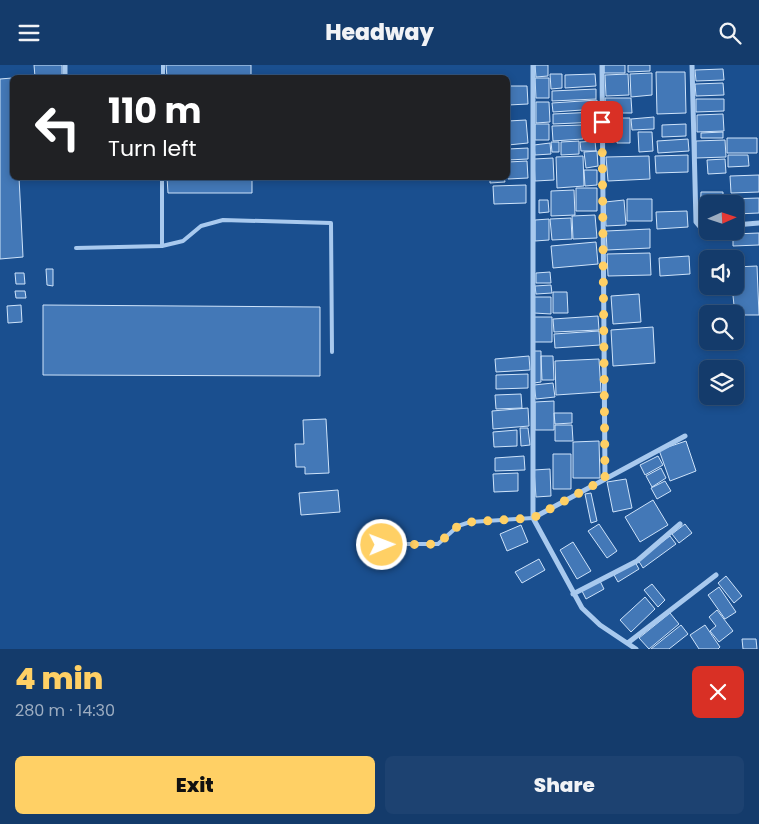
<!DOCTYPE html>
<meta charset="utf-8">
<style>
:root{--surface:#143b6b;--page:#1d4271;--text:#f1f3f6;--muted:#9dadc1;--line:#33557e;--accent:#ffd065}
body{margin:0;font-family:Poppins,sans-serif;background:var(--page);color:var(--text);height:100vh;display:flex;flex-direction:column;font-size:19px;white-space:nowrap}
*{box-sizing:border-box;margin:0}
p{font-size:16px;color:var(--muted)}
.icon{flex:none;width:28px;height:28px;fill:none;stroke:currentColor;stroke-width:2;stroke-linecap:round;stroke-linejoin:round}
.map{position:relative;height:584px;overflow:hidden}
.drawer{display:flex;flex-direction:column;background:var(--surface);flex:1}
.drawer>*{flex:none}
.top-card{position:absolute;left:10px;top:10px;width:500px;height:105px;border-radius:8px;box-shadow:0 2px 8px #0003,0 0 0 1px var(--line);background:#202124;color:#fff;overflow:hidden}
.needle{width:32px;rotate:87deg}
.fabs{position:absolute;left:699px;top:130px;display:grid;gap:10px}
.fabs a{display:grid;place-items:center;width:45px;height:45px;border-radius:8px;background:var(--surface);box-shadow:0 2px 8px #0003,0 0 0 1px var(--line);font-size:25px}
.pin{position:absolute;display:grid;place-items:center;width:42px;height:42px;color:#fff;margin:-21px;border-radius:10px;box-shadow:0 2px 8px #0006}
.me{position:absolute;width:55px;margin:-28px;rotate:89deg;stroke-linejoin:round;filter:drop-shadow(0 0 4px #0008)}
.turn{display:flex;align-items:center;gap:18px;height:105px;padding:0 15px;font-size:22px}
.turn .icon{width:65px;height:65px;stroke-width:2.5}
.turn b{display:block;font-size:35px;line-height:42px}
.round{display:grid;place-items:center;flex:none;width:52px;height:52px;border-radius:8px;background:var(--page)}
.headline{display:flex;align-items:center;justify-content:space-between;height:85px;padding:0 15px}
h1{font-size:30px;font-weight:800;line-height:38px;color:var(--accent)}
.primary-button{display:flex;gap:10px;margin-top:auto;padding:10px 15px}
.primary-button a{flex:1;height:58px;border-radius:8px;background:var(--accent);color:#111;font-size:20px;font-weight:800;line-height:58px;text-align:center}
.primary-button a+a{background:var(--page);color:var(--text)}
header{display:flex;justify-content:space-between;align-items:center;height:65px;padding:0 15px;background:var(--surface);font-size:22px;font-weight:800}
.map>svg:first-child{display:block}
.building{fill:#4378b7;stroke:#cee3fa}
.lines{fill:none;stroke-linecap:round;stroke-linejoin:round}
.lane{stroke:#a8c9ee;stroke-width:4}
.street{stroke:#a8c9ee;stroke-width:5}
.route{stroke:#ffd065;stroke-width:9;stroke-dasharray:0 16.2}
</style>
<header><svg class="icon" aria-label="menu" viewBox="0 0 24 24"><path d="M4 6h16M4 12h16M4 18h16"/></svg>Headway<svg class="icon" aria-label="search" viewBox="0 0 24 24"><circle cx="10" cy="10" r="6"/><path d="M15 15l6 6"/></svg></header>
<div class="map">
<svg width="759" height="584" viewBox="0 0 759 584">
<rect width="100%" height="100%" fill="#1a4f8f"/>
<!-- building -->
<path class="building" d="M34,0H62V12H35Z
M166,0H251V12H167Z
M535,0H548V11L536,12Z
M604,0H625V8H604Z
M628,0H650V6L628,7Z
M723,4L724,15L696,16L695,5Z
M656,7H685L686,48L657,49Z
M652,8V30L631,32L630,9Z
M550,9H562V23L551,24Z
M595,9L596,21L565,23V10Z
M628,9L629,30L606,31L605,10Z
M12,13V112H19L23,192L0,194V14Z
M535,13H549V33H536Z
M723,18L724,30L696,31L695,19Z
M508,21H527L528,39L508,40Z
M596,24V34L552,36V26Z
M605,33H631L632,48H606Z
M696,34H724V46L696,47Z
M597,35V44L553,47L552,38Z
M536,37H549L550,57L536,58Z
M597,47L598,57L553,59V49Z
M723,49L724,66L697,67V50Z
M654,52V64L632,65L631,54Z
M616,53H630V78H617Z
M614,54L615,73H605V55Z
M526,55L528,78L508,80V56Z
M535,59H549V75H535Z
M686,59V71L662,72V60Z
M582,60L583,74L553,76L552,61Z
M638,67H652L653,86L639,87Z
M723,67V73H701V68Z
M727,73H757V88H727Z
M688,74L689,86L658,88L657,76Z
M725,75L726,92L696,93V76Z
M579,76V89L561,90V77Z
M595,76L596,86H581L580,77Z
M551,77H559V87H552Z
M550,78L551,89L535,90L534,80Z
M528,83V94L508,95V84Z
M597,86L598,101L586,103L584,87Z
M688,90V107L656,108L655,91Z
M728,90H748L749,101L728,102Z
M583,91L584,121L557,123L556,92Z
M649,91L650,114L608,116L606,92Z
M553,93L554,115L535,116L534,94Z
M725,94L726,108L708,109L707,95Z
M527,96L528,113L508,114V97Z
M584,105H597V120L585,121Z
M759,110V127L731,128L730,111Z
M167,112H252V128H168Z
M490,112H504L505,117L490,118Z
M526,120V138L494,139L493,121Z
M576,123H597V146H576Z
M574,125L575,150L551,151V126Z
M701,127H723V139H708V153H700Z
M759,133V148L735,149V139H728V134Z
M627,134H652V156H627Z
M539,135H548L549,147L539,148Z
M624,135L626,160L606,161L605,137Z
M687,146L688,162L657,164L656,147Z
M595,150L597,173L573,174L572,151Z
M571,153L572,174L552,175L550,154Z
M549,154V175L535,176V155Z
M650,164V183L607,185L606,166Z
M759,168V180L733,181V169Z
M596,177L598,199L553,203L551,181Z
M650,188L651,210L608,211L607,189Z
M689,191L690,209L660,211L659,193Z
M757,201L759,250H735L732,221H735V202Z
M46,204H53V221L47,220Z
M550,207L551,218H536V208Z
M15,208H24L25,219H16Z
M551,220L552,228L536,229L535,221Z
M15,226H25L26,233H16Z
M553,227H567L568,248H553Z
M639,229L641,257L613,259L611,231Z
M534,232H551V249L534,248Z
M21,240L22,257L8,258L7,241Z
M43,240L320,242V311L43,310Z
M598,251L599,265L554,267L553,254Z
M534,252H552V277H534Z
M653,262L655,298L613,301L611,265Z
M599,266L600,280L555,283L554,269Z
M534,286H541V317L534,318Z
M529,291L530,305L496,307L495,294Z
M541,291H553L554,315H542Z
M599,294L601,327L556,330L555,296Z
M528,309V323L496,324V310Z
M553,318L555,332L536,334L534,320Z
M521,329L522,343L496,344L495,330Z
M554,336V365H535V337Z
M528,343L529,361L493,364L492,346Z
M554,348H572V358L555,359Z
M326,354L329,408L305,409V402H296L295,379H304L303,355Z
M555,360H572L573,376H555Z
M520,363H528L530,380L521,381Z
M517,365V381L494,382L493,367Z
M599,376L600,413H573V377Z
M686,376L696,406L670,416L659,385Z
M553,389H571V424H553Z
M524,391L525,405L495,406V393Z
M658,391L663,400L645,410L640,400Z
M661,403L666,413L652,422L646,411Z
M550,404L551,431L536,432L534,405Z
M518,408V426L494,427L493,409Z
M626,414L632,443L613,447L607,417Z
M665,416L671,426L657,434L651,423Z
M338,425L340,447L301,450L299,428Z
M591,428L597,456L591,458L585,429Z
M653,435L668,460L640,477L625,452Z
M599,459L617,486L607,493L588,466Z
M685,459L692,468L679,478L672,469Z
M521,460L528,477L507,486L500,469Z
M670,471L676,479L643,503L638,495Z
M573,477L591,506L577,514L560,485Z
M539,494L545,505L522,518L515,507Z
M635,497L639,504L618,517L614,510Z
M726,511L742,531L734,538L718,518Z
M600,516L604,524L586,534L582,526Z
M652,519L665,535L658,542L644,525Z
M719,522L736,547L725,554L708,530Z
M645,532L655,544L631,567L620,555Z
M717,545L733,566L719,577L710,566L716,561L709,552Z
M670,548L679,559L649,584L639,573Z
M681,560L688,569L669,584H651Z
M705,560L720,582L718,584H699L690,570Z
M742,574H756L757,584H743Z"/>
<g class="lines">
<!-- lane -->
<path class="lane" d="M163,12V0
M162,181L183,176L201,161L223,155L331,158L332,287
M76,183L162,181V112
M382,479H438L458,461L470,457L533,453"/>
<!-- street -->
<path class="street" d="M65,0V12
M533,0V453L582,543L600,560L636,584
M602,0L605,414
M692,0L696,157L701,163L708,162
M735,160L759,158
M533,453L685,371
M573,529L637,496L680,459
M629,577L716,510"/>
</g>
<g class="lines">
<!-- route -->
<path class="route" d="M382,480L438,479L458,461L470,457L533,453L605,414L602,57"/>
</g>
</svg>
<div class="fabs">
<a><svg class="needle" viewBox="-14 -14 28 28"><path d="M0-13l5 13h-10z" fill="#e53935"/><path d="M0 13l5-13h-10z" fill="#9dadc1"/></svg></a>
<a><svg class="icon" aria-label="sound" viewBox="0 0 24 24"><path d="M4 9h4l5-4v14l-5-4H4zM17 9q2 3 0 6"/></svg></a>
<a><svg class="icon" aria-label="search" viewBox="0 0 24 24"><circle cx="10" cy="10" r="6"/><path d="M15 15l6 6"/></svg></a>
<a><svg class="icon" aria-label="layers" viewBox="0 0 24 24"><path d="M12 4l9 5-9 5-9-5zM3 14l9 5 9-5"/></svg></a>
</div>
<div class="pin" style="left:602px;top:57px;background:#d93025"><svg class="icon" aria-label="arrive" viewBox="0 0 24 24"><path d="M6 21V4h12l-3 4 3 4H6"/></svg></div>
<svg class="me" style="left:382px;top:480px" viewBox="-20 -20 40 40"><circle r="17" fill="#ffd065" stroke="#fff" stroke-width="3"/><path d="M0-11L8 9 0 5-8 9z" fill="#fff"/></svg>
<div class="top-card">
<div class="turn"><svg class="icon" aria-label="left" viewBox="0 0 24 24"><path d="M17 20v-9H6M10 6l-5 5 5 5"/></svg><div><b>110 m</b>Turn left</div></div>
</div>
</div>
<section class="drawer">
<div class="headline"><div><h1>4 min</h1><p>280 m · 14:30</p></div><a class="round" style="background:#d93025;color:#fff"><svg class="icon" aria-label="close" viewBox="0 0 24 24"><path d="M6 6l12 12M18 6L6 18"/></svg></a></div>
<div class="primary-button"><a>Exit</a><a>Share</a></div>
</section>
